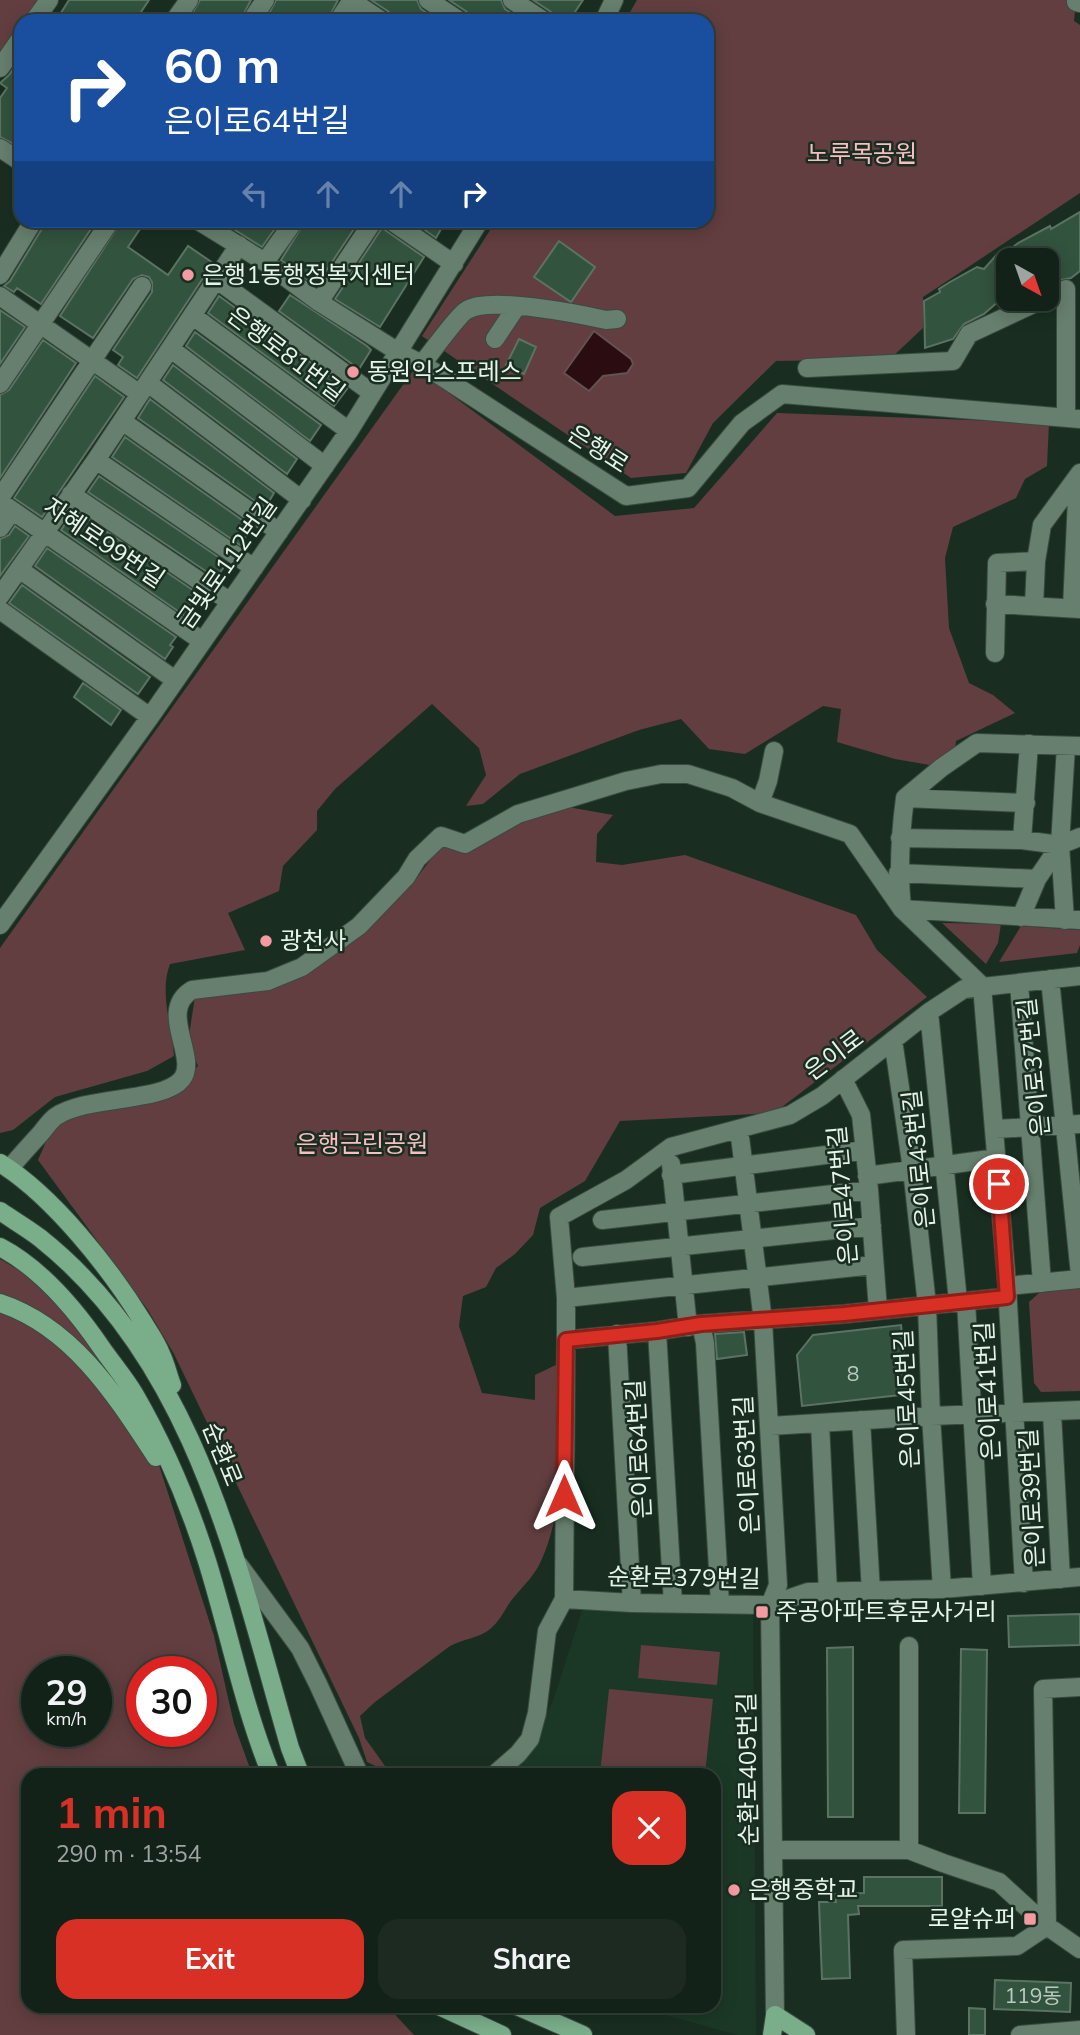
<!DOCTYPE html>
<meta charset="utf-8">
<style>
:root{--surface:#132219;--page:#1c2a22;--text:#f1f3f6;--muted:#9da4a2;--line:#323f38;--accent:#d93025}
body{margin:0;font-family:Mulish,"Noto Sans KR",sans-serif;background:var(--page);color:var(--text);height:100vh;display:flex;flex-direction:column;font-size:26px;white-space:nowrap}
*{box-sizing:border-box;margin:0}
p{font-size:23px;color:var(--muted)}
.icon{flex:none;width:38px;height:38px;fill:none;stroke:currentColor;stroke-width:2;stroke-linecap:round;stroke-linejoin:round}
.map{position:relative;flex:1;overflow:hidden}
.sheet{position:absolute;left:21px;top:1768px;width:700px;height:245px;display:flex;flex-direction:column;background:var(--surface);border-radius:21px;box-shadow:0 4px 18px #0003,0 0 0 2px var(--line)}
.sheet>*{flex:none}
.hud{position:absolute;left:14px;top:14px;width:700px;height:214px;border-radius:21px;box-shadow:0 4px 18px #0003,0 0 0 2px var(--line);background:#1a4fa0;color:#fff;overflow:hidden}
.needle{width:46px;rotate:140deg}
.controls{position:absolute;left:996px;top:248px;display:grid;gap:14px}
.controls a{display:grid;place-items:center;width:63px;height:63px;border-radius:14px;background:var(--surface);box-shadow:0 4px 18px #0003,0 0 0 2px var(--line);font-size:35px}
.speed{position:absolute;left:21px;top:1656px;display:flex;gap:14px;font-size:35px;font-weight:700;text-align:center}
.speed>*{display:grid;place-content:center;width:91px;height:91px;border-radius:50%;background:var(--surface);box-shadow:0 4px 18px #0003,0 0 0 2px var(--line);line-height:1}
.speed small{font-size:18px;font-weight:400}
.speed .limit{border:10px solid #d22;background:#fff;color:#111}
.pin{position:absolute;display:grid;place-items:center;width:60px;height:60px;color:#fff;margin:-30px;border:4px solid #fff;border-radius:50%;box-shadow:0 2px 7px #0007}
.me{position:absolute;width:77px;margin:-38px;rotate:0deg;stroke-linejoin:round;filter:drop-shadow(0 0 5px #0008)}
.turn{display:flex;align-items:center;gap:24px;height:147px;padding:0 35px;font-size:32px}
.turn .icon{width:91px;height:91px;stroke-width:2.5}
.turn b{display:block;font-size:49px;line-height:60px}
.lanes{display:flex;align-items:center;height:66px;padding:0 35px;background:#0003;justify-content:center;gap:35px;direction:ltr}
.lanes .off{opacity:.35}
.round{display:grid;place-items:center;flex:none;width:74px;height:74px;border-radius:21px;background:var(--page)}
.headline{display:flex;align-items:center;justify-content:space-between;height:119px;padding:0 35px}
h1{font-size:42px;font-weight:700;line-height:52px;color:var(--accent)}
.action{display:flex;gap:14px;margin-top:auto;padding:14px 35px}
.action a{flex:1;height:80px;border-radius:21px;background:var(--accent);color:#fff;font-size:28px;font-weight:700;line-height:80px;text-align:center}
.action a+a{background:var(--page);color:var(--text)}
.map>svg:first-child{display:block}
.built{fill:#1b3826}
.green{fill:#623e40;fill-rule:evenodd}
.water{fill:#2b0c10;stroke:#635251;stroke-width:2}
.building{fill:#32533e;stroke:#5b7363;stroke-width:2}
.lines{fill:none;stroke-linecap:round;stroke-linejoin:round}
.minor-casing{stroke:#3a4b40;stroke-width:20}
.major-casing{stroke:#3a4b40;stroke-width:20}
.minor{stroke:#677f6e;stroke-width:18}
.major{stroke:#7aae8b;stroke-width:18}
.route-casing{stroke:#8d1f18;stroke-width:18}
.route{stroke:#d93025;stroke-width:12}
.poi-dot{fill:#f49aa1;stroke:#192e21;stroke-width:2.5}
.labels{text-anchor:middle;stroke-width:5;stroke-linejoin:round;paint-order:stroke}
.number-label{font-size:21px;fill:#baccbf}
.park-label{font-size:24px;fill:#f8bec2;stroke:#192e21}
.poi-label{font-size:24px;fill:#e7f4ea;stroke:#192e21;text-anchor:start}
.street-label{font-size:24px;fill:#e7f4ea;stroke:#192e21}
</style>
<div class="map">
<svg width="1080" height="2035" viewBox="0 0 1080 2035">
<rect width="100%" height="100%" fill="#192e21"/>
<!-- built -->
<path class="built" d="M583,1608L753,1612L756,2035H738L633,2006H714V1774H508L538,1733L553,1701Z"/>
<!-- green -->
<path class="green" d="M0,0H49L34,21H21V38L0,68Z
M637,0H1076L1074,21L1080,25V193L923,297V328L890,359L776,361L713,423L686,473L631,478L422,336L496,221L707,220V21H625Z
M415,368L615,516L694,508L777,413L1049,423L1047,466L1025,479L1016,498L953,527L945,558L949,628L969,683L993,695L1015,713L956,741L953,769L895,759L837,742L841,709L823,706L745,754L709,749L681,719L639,730L520,774L483,804L466,806L486,775L479,748L432,704L335,789L317,811V830L283,866L279,891L228,913L245,950L170,964C159,993 172,1025 174,1056L147,1071L55,1097L13,1130L0,1133V948Z
M534,801L613,815L597,834L596,862L622,865L685,855L856,915L877,950L927,997L774,1113L620,1121L585,1181L540,1208L533,1235L515,1254L496,1268L486,1287L463,1296L459,1326L482,1393L535,1400V1375L558,1364C559,1430 569,1499 541,1561C535,1575 524,1585 515,1596C505,1607 502,1620 489,1630C478,1638 463,1639 450,1646L375,1702L360,1716L365,1738L390,1773L367,1762L359,1738L174,1354L148,1310L38,1160L55,1121L182,1083L198,1066L188,1042L196,990L262,974L319,966L347,943L358,924L410,887L451,832L468,841Z
M942,923L1001,924L998,943L986,964Z
M1021,926L1080,930V945L1077,953L999,962Z
M0,1259L59,1294L130,1375L214,1636L234,1724L252,1774H28V2006H387L414,2035H0ZM37,1671H96V1731H37ZM142,1671H201V1731H142Z
M1080,1287V1391L1041,1392L1034,1383L1029,1302L1039,1293Z
M641,1645L720,1652L717,1685L638,1678Z
M609,1689L713,1699L705,1774H600Z"/>
<!-- water -->
<path class="water" d="M594,331L631,359L633,364L627,373L603,376L589,391L564,373Z"/>
<!-- building -->
<path class="building" d="M69,0H149L135,21H66L59,16Z
M200,0H251L240,21H188Z
M276,0H338L327,21H265Z
M371,0H417L421,9L439,21H393L389,12Z
M449,0H501L505,9L523,21H471L467,12Z
M533,0H583L569,21H555L551,12Z
M21,58V148L0,137V98L7,88L0,83L9,75Z
M1080,212V271L1071,278L1050,282L1046,273V261H1042L1039,251L1031,257L1008,260V303L1003,306L999,301L984,314L964,324L953,339L925,348L924,301L940,292L939,289L950,282L977,267L984,269L1000,251L1003,255L1018,243L1050,226L1051,229Z
M51,220H97L41,304L17,288L14,292L4,286L10,281L43,227Z
M122,220H146L128,247L168,275L188,246L213,263L137,378L118,365L123,357L113,350L152,292V282L149,277L142,275L133,279L93,338L60,316Z
M219,220H281L262,247Z
M306,220H360L316,286L281,260Z
M411,220H446L436,238Z
M382,228L424,257L380,327L335,299Z
M559,241L595,267L571,302L534,277Z
M290,295L367,346L371,350L359,369L279,311Z
M219,296L347,389L334,406L208,313Z
M0,310L25,327L0,364Z
M195,332L321,425L310,441L186,346Z
M519,339L536,347L524,374L506,365Z
M43,340L76,363L0,478V395L9,390Z
M173,365L297,459L287,474L163,380Z
M95,376L124,397L42,517L14,498Z
M150,399L274,493L265,508L138,418Z
M125,437L252,527L240,545L112,457Z
M99,476L227,563L216,578L88,492Z
M75,510L203,597L188,618L61,530Z
M15,526L29,536L0,576V539L9,535Z
M47,548L176,637L170,645L173,647L165,659L35,566Z
M22,585L150,677L138,694L9,603Z
M83,683L121,710L111,725L74,697Z
M901,1325L909,1394L802,1406L797,1355L813,1335Z
M744,1332L747,1355L717,1359L715,1334Z
M1080,1614V1645L1009,1647L1008,1616Z
M853,1647V1817H828L827,1648Z
M961,1649L987,1650L985,1813H959Z
M864,1877H942V1906H858L859,1914L848,1915L850,1978L822,1979L819,1902H836L835,1894L864,1893Z
M995,1980L1071,1983L1070,2012L994,2009Z
M969,2008L985,2009V2035H969Z"/>
<g class="lines">
<!-- minor casing -->
<g class="minor-casing">
<path id="minor" d="M428,0L460,21
M512,0L544,21
M352,1L382,21
M1076,2L1080,3
M34,21L49,0
M174,21L189,0
M251,21L265,0
M338,21L352,0
M604,21L614,0
M0,68L21,38
M0,148L21,162
M197,220L265,262L319,302L400,353L422,364L626,496L688,488L742,423L782,394L1080,419
M390,220L454,264
M265,262L295,220
M0,275L34,220
M217,280L372,393
M0,296L140,394
M319,302L374,220
M193,316L349,431
M495,339L517,306
M171,349L325,466
M422,364C430,354 459,314 467,310C490,296 579,314 606,320L617,319
M807,368L953,361L969,334L1044,299
M148,383L302,500
M0,384L111,220
M1066,417V289
M122,421L279,532
M96,460L254,568
M71,494L229,601
M0,498L142,286
M0,502L202,641
M0,528L12,511
M19,569L175,680
M0,596L96,460L239,245
M995,604L1080,609
M1034,606L1036,561L1042,525L1080,473
M1072,608L1078,477
M0,610L150,717
M995,653L997,563L1036,561
M1080,746L977,743L941,768L905,798C900,836 898,871 902,909L1080,920
M905,798L1026,803
M760,803L768,781L774,751
M900,838L1022,840L1060,845L1080,837
M1022,840L1029,744
M898,873L1037,879
M1021,917L1037,879L1060,845
M1065,920L1060,845L1066,746
M0,925L150,717L349,431L480,220
M1050,979L1080,1275
M1019,983L1042,1283
M982,986L1007,1286L1024,1583
M929,1012L958,1301
M893,1040L912,1169L927,1305L931,1416L942,1589
M843,1079L861,1115L869,1190L878,1310
M739,1129L763,1321L778,1585L770,1605L775,2015
M995,1129L1080,1124
M671,1164L688,1327
M9,1169C20,1156 30,1145 41,1133C45,1128 50,1121 55,1117C86,1095 163,1103 182,1079C199,1057 157,1011 192,990L268,981L302,967L359,926L406,877L417,859L441,836L465,844L518,814L626,781L661,774H688L732,788L760,803L850,834L902,909L982,986
M671,1175L864,1150
M867,1176L997,1158
M602,1220L869,1190
M582,1257L872,1226
M1007,1286L1080,1279
M566,1298L874,1265
M966,1301L982,1586
M701,1324L705,1343L720,1604
M657,1331L673,1604
M617,1334L632,1603
M566,1340V1298L559,1217L626,1180L671,1147L790,1115L822,1096L929,1012L964,989L1080,976
M1052,1413L1061,1579
M861,1420L871,1592
M820,1423L828,1592
M770,1426L931,1416L1080,1410
M239,1565L300,1648L318,1684L359,1774
M564,1599L566,1340L657,1331L701,1324L844,1314L1007,1297
M909,1646V1850
M495,1774L518,1754L530,1739L537,1713L547,1631L564,1599L632,1603L770,1605L808,1592L942,1589L1080,1577
M774,1850H909L943,1863L999,1882L1047,1926L1080,1949
M906,2035L903,1950L1017,1946L1047,1926L1043,1689L1080,1687
M1020,2035L1080,2030"/>
</g>
<!-- major casing -->
<g class="major-casing">
<path id="major" d="M0,1163C53,1196 110,1268 143,1322C149,1332 157,1343 161,1354C166,1364 168,1375 172,1385
M0,1211C13,1220 27,1228 40,1238C196,1362 237,1566 290,1748L300,1774
M0,1247C42,1269 75,1309 101,1347C112,1363 125,1378 135,1395C165,1447 189,1504 207,1561C229,1632 243,1705 271,1774
M0,1303C73,1327 116,1396 156,1457
M439,2006L502,2035
M517,2006L583,2035
M775,2015L806,2035
M772,2035L775,2015"/>
</g>
<!-- minor -->
<use href="#minor" class="minor"/>
<!-- major -->
<use href="#major" class="major"/>
</g>
<g class="lines">
<!-- route casing -->
<g class="route-casing">
<path id="route" d="M564,1496L566,1340L657,1331L701,1324L844,1314L1007,1297L999,1184"/>
</g>
<!-- route -->
<use href="#route" class="route"/>
</g>
<!-- markers -->
<g class="poi-dot">
<circle cx="188" cy="275" r="7"/>
<circle cx="353" cy="372" r="7"/>
<circle cx="266" cy="941" r="7"/>
<rect x="755" y="1605" width="14" height="14" rx="3.5"/>
<circle cx="734" cy="1890" r="7"/>
<rect x="1023" y="1912" width="14" height="14" rx="3.5"/>
</g>
<g class="labels">
<!-- number labels -->
<g class="number-label">
<text x="853" y="1381">8</text>
<text x="1033" y="2003">119동</text>
</g>
<!-- park labels -->
<g class="park-label">
<text x="862" y="162">노루목공원</text>
<text x="362" y="1152">은행근린공원</text>
</g>
<!-- poi labels -->
<g class="poi-label">
<text x="202" y="283">은행1동행정복지센터</text>
<text x="367" y="380">동원익스프레스</text>
<text x="280" y="949">광천사</text>
<text x="776" y="1620">주공아파트후문사거리</text>
<text x="748" y="1898">은행중학교</text>
<text x="1016" y="1927" text-anchor="end">로얄슈퍼</text>
</g>
<!-- street labels -->
<g class="street-label">
<text transform="translate(286 354) rotate(37)" y="8">은행로81번길</text>
<text transform="translate(598 449) rotate(33)" y="8">은행로</text>
<text transform="translate(104 543) rotate(34)" y="8">자혜로99번길</text>
<text transform="translate(227 563) rotate(-55)" y="8">금빛로112번길</text>
<text transform="translate(834 1055) rotate(-37)" y="8">은이로</text>
<text transform="translate(1034 1067) rotate(-96)" y="8">은이로37번길</text>
<text transform="translate(919 1159) rotate(-96)" y="8">은이로43번길</text>
<text transform="translate(843 1195) rotate(-95)" y="8">은이로47번길</text>
<text transform="translate(988 1391) rotate(-93)" y="8">은이로41번길</text>
<text transform="translate(907 1399) rotate(-93)" y="8">은이로45번길</text>
<text transform="translate(639 1449) rotate(-93)" y="8">은이로64번길</text>
<text transform="translate(222 1454) rotate(68)" y="8">순환로</text>
<text transform="translate(747 1465) rotate(-93)" y="8">은이로63번길</text>
<text transform="translate(1032 1498) rotate(-93)" y="8">은이로39번길</text>
<text transform="translate(684 1578) rotate(1)" y="8">순환로379번길</text>
<text transform="translate(748 1769) rotate(-91)" y="8">순환로405번길</text>
</g>
</g>
</svg>
<div class="controls">
<a><svg class="needle" viewBox="-14 -14 28 28"><path d="M0-13l5 13h-10z" fill="#e53935"/><path d="M0 13l5-13h-10z" fill="#9da4a2"/></svg></a>
</div>
<div class="speed"><div>29<small>km/h</small></div><div class="limit">30</div></div>
<div class="pin" style="left:999px;top:1184px;background:#d93025"><svg class="icon" aria-label="arrive" viewBox="0 0 24 24"><path d="M6 21V4h12l-3 4 3 4H6"/></svg></div>
<svg class="me" style="left:564px;top:1496px" viewBox="-20 -20 40 40"><path d="M0-17L14 15 0 8-14 15z" fill="#d93025" stroke="#fff" stroke-width="4"/></svg>
<div class="hud">
<div class="turn"><svg class="icon" aria-label="right" viewBox="0 0 24 24"><path d="M7 20v-9h11M14 6l5 5-5 5"/></svg><div><b>60 m</b>은이로64번길</div></div>
<div class="lanes"><svg class="icon off" aria-label="left" viewBox="0 0 24 24"><path d="M17 20v-9H6M10 6l-5 5 5 5"/></svg><svg class="icon off" aria-label="ahead" viewBox="0 0 24 24"><path d="M12 20V5M6 11l6-6 6 6"/></svg><svg class="icon off" aria-label="ahead" viewBox="0 0 24 24"><path d="M12 20V5M6 11l6-6 6 6"/></svg><svg class="icon" aria-label="right" viewBox="0 0 24 24"><path d="M7 20v-9h11M14 6l5 5-5 5"/></svg></div>
</div>
<section class="sheet">
<div class="headline"><div><h1>1 min</h1><p>290 m · 13:54</p></div><a class="round" style="background:#d93025;color:#fff"><svg class="icon" aria-label="close" viewBox="0 0 24 24"><path d="M6 6l12 12M18 6L6 18"/></svg></a></div>
<div class="action"><a>Exit</a><a>Share</a></div>
</section>
</div>
